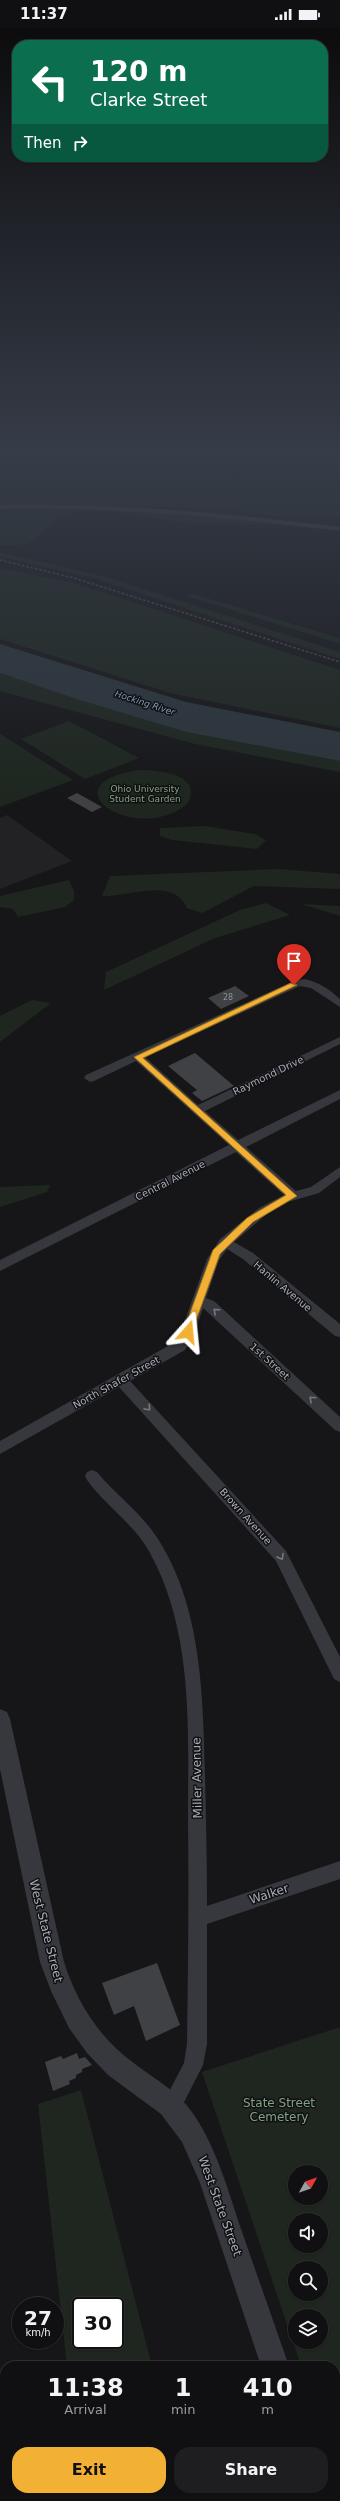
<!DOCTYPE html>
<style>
:root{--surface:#101012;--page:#1e1e20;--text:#f1f3f6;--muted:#9c9d9f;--line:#303032;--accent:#f2b134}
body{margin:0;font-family:"DejaVu Sans",sans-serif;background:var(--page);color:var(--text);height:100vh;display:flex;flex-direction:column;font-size:15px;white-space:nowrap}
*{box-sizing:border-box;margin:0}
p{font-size:13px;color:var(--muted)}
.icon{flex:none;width:22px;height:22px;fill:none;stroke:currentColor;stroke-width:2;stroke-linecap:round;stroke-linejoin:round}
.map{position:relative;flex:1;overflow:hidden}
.details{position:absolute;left:0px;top:2333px;width:340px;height:140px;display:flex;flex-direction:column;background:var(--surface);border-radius:16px 16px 0 0;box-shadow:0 1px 3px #0004,0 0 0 1px var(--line)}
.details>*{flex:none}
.banner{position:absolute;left:12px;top:12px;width:316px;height:122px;border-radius:16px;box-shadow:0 1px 3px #0004,0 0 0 1px var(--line);background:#0b6e4f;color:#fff;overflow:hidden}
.needle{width:26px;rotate:50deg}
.tools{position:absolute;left:288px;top:2137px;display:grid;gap:8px}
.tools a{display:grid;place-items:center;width:40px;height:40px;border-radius:50%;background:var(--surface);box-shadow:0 1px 3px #0004,0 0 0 1px var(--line);font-size:20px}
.speed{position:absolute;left:12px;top:2269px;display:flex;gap:8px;font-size:20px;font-weight:700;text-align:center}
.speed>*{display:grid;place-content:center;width:52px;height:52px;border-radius:50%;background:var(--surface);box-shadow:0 1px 3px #0004,0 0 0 1px var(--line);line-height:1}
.speed small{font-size:10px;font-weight:400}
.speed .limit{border:2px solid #111;border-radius:6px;background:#fff;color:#111}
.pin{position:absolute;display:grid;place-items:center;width:34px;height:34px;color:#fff;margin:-41px -17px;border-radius:50% 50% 50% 0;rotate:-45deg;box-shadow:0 0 4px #0007}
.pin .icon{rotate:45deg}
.me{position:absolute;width:44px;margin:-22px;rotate:18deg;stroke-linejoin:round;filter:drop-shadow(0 0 3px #0008)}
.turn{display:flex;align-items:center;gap:14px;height:84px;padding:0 12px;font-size:18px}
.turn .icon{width:52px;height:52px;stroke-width:2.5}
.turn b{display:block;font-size:28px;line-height:34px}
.then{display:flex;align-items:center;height:38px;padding:0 12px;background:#0003;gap:8px;font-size:15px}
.eta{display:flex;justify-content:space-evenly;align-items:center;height:68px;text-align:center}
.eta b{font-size:24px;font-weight:600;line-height:28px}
.action{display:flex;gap:8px;margin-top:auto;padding:8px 12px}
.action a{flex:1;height:46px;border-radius:16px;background:var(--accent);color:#111;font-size:16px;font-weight:600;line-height:46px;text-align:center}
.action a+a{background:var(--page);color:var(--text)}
.status{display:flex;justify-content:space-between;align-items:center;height:28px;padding:0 20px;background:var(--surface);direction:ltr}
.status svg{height:11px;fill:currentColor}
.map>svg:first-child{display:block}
.built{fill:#222225}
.green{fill:#1e261f;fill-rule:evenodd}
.water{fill:#2c353c}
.building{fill:#404145}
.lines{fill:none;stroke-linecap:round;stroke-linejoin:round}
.minor{fill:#37383d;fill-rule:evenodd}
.tertiary{fill:#37383d;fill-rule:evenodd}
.rail{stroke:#4a4c52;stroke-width:1.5;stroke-dasharray:2.5 2;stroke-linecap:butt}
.oneway{stroke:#757881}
.route{fill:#f2b134;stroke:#9d7322}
.labels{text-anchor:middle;stroke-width:3;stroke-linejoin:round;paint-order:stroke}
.number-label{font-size:8px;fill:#8e929b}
.far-water-label{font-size:9px;font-style:italic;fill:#7f9bb3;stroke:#111113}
.far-park-label{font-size:9px;fill:#7fa381;stroke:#111113}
.street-label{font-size:10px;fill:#a8adb8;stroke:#111113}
.near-street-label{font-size:12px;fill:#a8adb8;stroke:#111113}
.near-park-label{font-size:12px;fill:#7fa381;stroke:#111113}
</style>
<div class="status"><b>11:37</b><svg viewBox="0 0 49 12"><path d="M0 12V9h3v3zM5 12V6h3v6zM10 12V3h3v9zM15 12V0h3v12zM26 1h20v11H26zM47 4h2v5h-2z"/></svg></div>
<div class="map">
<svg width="340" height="2473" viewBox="0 0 340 2473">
<rect width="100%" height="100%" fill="#161618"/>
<!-- built -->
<path class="built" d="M7,787L72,833L0,861V790Z"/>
<!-- green -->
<path class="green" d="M0,425H275L234,439L238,446C271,434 305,425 340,425V489L291,490L211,480L48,476L0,478Z
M82,481L199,487L297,497C260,496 223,498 187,495C154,492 105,476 73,485C49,492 45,502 29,516L0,518V484Z
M0,524L103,548L340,624V631L93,550L0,529Z
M0,540L74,555L340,642V700L170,665L0,611Z
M193,566L340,610V616L187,568Z
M0,645L76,671L186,704L340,733V744L195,716L0,663Z
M69,693L139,730L85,751L21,711Z
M0,706L73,752L0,779Z
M139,742C155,742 198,745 190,770C188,777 181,781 175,784C122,809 51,755 139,742Z
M204,798L255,806L266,812L257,821L172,812L160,808V800Z
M279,841L340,846V861L254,858L202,885L187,880C173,848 129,869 102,868L110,848Z
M69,852L74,863V872L65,879L18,889L13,881L0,879V868Z
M266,875L290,887L215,910L104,962L106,944L240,882Z
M301,876L340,878V888Z
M32,972L51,975L0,1014V988Z
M50,1157L47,1164L0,1179V1159Z
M340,1999V2449L338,2450L335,2440V2338H301L202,2044ZM295,2144H321V2170H295ZM295,2192H321V2218H295ZM295,2240H321V2266H295ZM295,2288H321V2314H295Z
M81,2062L152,2338H67L38,2076ZM81,2278H115V2312H81Z
M73,2468H185L186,2473H72Z"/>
<!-- water -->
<path class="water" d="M0,616L186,674L340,704V733L186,704L76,671L0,645Z"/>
<!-- building -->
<path class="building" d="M77,765L102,779L92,784L67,770Z
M235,958L249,968L221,981L208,970Z
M195,1025L234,1058L202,1073L192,1065L197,1062L168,1038Z
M157,1935L180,1997L146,2013L134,1978L114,1987L102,1955Z
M77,2025L79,2031L85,2029L92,2037L82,2041V2044L76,2047V2050L69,2053L70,2056L53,2063L45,2034L61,2028L63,2031Z"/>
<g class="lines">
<!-- minor -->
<path class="minor" d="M0,477C114,475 227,485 340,499V503C227,489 114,479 0,481Z
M304,951C319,954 329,961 340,971V979L311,960L300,958L145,1029L198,1077L340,1009V1016L205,1083L238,1112L340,1062V1071L246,1119L296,1163L311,1159L340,1139V1149L319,1165L288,1174L267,1186L234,1214L253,1225L340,1296V1309L335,1308L243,1231L227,1221L219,1232L206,1270L214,1273L340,1389V1404L335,1402L203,1280L195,1304L185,1322L130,1353L286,1523L340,1629V1654L334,1651L276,1533L119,1359L0,1426V1413L175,1314L181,1303L207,1231L220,1211L259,1180L284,1167L236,1124L0,1243V1232L229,1117L136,1033L94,1053L90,1054L84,1050L86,1047L294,953Z
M92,1442L97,1444C115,1466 140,1484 156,1508C202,1577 203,1668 205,1748C206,1791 207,1834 207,1878L340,1833V1851L207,1896V2016L203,2037L179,2084L172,2087L165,2084L162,2077L184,2035L187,2016C188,1941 189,1867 188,1792C188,1704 194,1605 150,1525C135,1497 106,1478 87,1452L85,1448L87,1444Z"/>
<!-- tertiary -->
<path class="tertiary" d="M0,1681L7,1684L10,1691L64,1934C77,1975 100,2011 135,2036C155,2051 177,2063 192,2084C216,2118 228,2162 241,2201C257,2247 273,2292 289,2338H261L200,2155L182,2114L161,2086L108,2047L87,2025L69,2000L51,1963L40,1934L0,1741Z
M305,2468H333L335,2473H307Z"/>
<!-- rail -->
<path class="rail" d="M0,532L74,550L340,634"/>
</g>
<!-- one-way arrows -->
<defs><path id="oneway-chevron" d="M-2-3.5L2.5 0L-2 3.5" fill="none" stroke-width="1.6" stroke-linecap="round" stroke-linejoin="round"/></defs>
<g class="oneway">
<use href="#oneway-chevron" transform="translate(216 1283) rotate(-138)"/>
<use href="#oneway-chevron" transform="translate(312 1371) rotate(-137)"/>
<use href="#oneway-chevron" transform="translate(148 1380) rotate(47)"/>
<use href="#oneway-chevron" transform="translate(281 1529) rotate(60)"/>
</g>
<!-- sky -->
<linearGradient id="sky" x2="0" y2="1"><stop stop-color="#0c0c0d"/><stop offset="0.55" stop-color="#363c48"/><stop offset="1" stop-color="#363c48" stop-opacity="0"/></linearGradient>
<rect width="340" height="772" fill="url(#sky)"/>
<!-- route -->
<path class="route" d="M291,955L297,957L143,1030L297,1168L253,1194L220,1226L192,1304L188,1308L183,1304L213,1222L247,1190L286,1167L134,1029Z"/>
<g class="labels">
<!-- number labels -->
<g class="number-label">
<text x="228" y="972">28</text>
</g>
<!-- far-water labels -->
<g class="far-water-label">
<text transform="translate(145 675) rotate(18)" y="3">Hocking River</text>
</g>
<!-- far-park labels -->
<g class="far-park-label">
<text x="145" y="764">Ohio University<tspan x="145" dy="10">Student Garden</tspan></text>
</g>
<!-- street labels -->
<g class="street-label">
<text transform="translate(268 1047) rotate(-26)" y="4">Raymond Drive</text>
<text transform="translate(170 1152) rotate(-27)" y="4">Central Avenue</text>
<text transform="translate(283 1258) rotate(40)" y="4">Hanlin Avenue</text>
<text transform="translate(270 1333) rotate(42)" y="4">1st Street</text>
<text transform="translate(116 1354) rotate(-29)" y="4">North Shafer Street</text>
<text transform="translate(246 1488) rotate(48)" y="4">Brown Avenue</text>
</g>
<!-- near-street labels -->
<g class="near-street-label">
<text transform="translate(197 1750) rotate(-91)" y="4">Miller Avenue</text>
<text transform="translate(269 1866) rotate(-18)" y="4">Walker</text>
<text transform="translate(46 1903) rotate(76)" y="4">West State Street</text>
<text transform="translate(220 2178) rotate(70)" y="4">West State Street</text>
</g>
<!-- near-park labels -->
<g class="near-park-label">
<text x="279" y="2079">State Street<tspan x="279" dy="14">Cemetery</tspan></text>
</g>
</g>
</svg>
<div class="tools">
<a><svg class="needle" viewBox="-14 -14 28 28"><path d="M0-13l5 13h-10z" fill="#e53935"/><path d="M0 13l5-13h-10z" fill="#9c9d9f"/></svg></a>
<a><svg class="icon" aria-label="sound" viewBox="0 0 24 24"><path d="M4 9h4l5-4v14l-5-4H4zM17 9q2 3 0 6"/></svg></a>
<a><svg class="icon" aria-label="search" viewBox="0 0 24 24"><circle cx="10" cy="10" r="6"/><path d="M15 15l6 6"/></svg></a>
<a><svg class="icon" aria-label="layers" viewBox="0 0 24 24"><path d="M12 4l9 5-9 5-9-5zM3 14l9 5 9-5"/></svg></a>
</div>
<div class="speed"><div>27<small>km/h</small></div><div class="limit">30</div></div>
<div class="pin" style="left:294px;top:957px;background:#d93025"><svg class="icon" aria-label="arrive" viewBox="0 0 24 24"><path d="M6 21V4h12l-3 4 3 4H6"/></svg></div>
<svg class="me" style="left:188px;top:1304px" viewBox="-20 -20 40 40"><path d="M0-17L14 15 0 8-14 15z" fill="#f2b134" stroke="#fff" stroke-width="4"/></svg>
<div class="banner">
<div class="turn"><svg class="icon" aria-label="left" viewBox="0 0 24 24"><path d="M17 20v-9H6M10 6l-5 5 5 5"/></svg><div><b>120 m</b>Clarke Street</div></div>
<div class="then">Then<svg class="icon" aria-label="right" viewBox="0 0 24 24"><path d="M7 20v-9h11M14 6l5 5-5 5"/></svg></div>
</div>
<section class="details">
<div class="eta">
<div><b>11:38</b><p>Arrival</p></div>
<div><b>1</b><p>min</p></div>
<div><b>410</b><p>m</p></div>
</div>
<div class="action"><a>Exit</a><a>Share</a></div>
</section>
</div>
